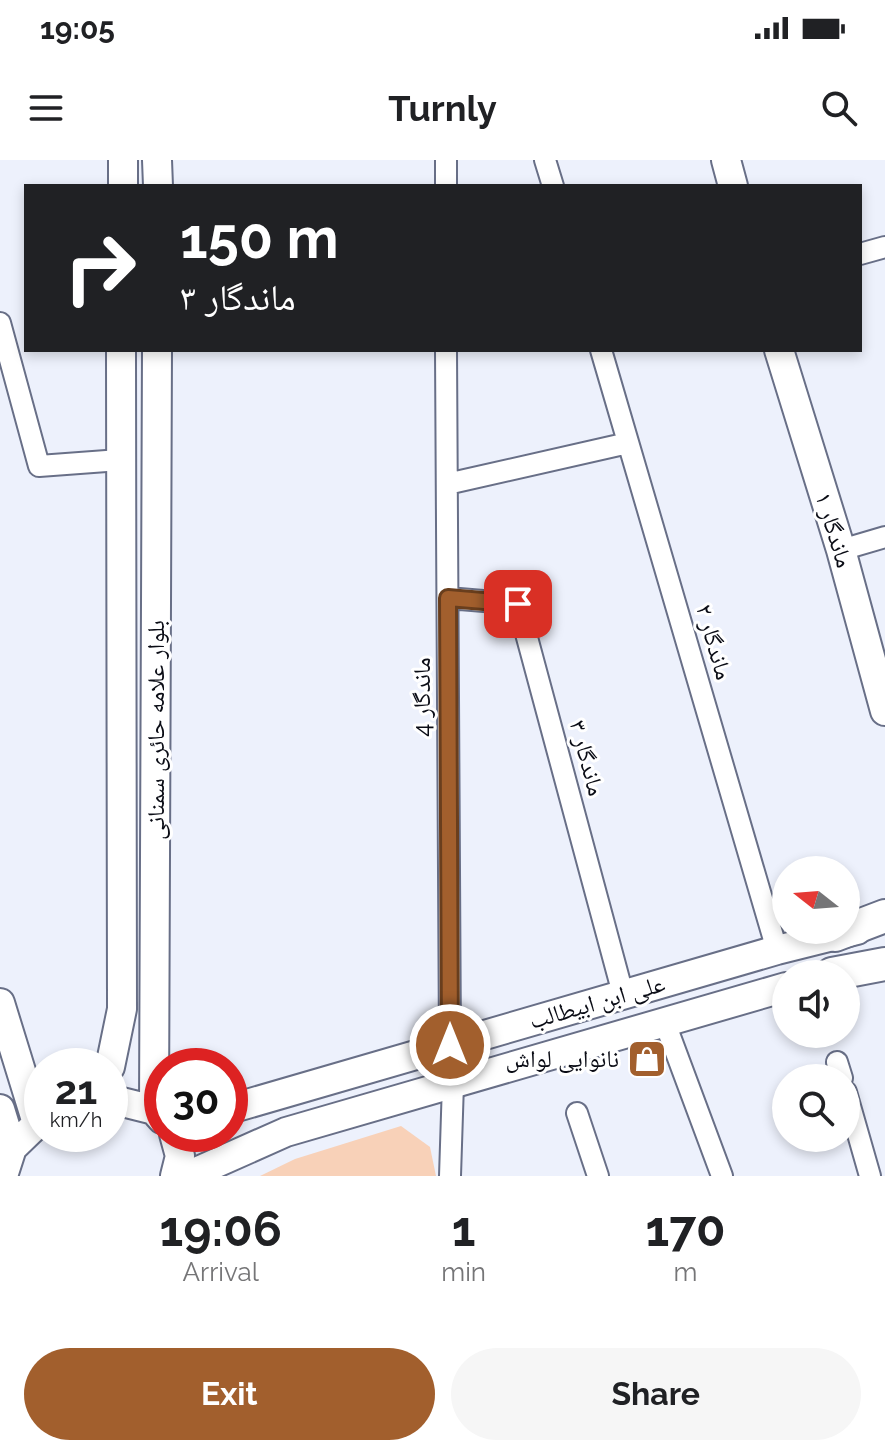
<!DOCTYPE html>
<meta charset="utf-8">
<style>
:root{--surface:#fff;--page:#f6f6f6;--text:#202124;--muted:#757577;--accent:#a25f2d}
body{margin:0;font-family:Raleway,"Noto Naskh Arabic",sans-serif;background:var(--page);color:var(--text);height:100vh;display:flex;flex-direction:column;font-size:30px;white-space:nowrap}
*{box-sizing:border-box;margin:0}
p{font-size:26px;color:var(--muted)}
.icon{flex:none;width:44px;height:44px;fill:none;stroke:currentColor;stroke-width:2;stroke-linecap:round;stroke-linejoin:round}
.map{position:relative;height:1016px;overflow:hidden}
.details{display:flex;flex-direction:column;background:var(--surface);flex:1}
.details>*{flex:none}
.hud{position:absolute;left:24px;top:24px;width:838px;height:168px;border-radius:0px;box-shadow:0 4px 12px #0003;background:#202124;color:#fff;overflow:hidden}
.needle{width:52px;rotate:287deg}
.buttons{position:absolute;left:772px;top:696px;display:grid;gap:16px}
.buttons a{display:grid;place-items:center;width:88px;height:88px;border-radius:50%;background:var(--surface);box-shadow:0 4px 12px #0003;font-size:40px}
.speed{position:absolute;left:24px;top:888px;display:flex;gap:16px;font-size:40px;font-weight:700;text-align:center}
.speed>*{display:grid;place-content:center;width:104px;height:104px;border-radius:50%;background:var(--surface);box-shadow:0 4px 12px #0003;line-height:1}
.speed small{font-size:20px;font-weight:400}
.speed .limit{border:12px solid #d22;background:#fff;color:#111}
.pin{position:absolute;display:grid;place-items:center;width:68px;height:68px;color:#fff;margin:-34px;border-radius:16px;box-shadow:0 4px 12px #0006}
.me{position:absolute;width:88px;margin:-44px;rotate:0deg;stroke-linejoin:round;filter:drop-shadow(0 0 6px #0008)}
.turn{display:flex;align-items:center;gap:28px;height:168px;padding:0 24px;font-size:36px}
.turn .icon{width:104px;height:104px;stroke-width:2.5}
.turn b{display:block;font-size:56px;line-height:68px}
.eta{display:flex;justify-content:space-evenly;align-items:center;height:136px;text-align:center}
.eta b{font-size:48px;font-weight:700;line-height:56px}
.primary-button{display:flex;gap:16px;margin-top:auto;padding:16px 24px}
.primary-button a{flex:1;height:92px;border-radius:48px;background:var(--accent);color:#fff;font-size:32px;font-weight:700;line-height:92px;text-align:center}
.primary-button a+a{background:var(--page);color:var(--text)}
.status{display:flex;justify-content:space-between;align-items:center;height:56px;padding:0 40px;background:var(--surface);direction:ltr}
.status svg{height:22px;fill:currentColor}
header{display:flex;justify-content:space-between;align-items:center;height:104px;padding:0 24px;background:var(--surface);font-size:36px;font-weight:700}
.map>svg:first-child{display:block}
.green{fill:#f8d1b8}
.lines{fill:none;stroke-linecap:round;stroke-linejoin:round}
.street-casing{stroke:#686f87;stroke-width:24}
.secondary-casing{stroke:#686f87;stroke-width:32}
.primary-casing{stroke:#686f87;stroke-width:36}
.street{stroke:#fff;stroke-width:20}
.secondary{stroke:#fff;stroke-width:28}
.primary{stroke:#fff;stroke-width:32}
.route-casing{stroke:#693e1d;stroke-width:20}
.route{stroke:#a25f2d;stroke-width:14}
.labels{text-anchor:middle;stroke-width:6;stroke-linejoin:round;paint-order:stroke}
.street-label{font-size:24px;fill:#0a0c15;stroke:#fff}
.poi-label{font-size:24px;fill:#0a0c15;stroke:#fff;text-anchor:end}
</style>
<div class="status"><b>19:05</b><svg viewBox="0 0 49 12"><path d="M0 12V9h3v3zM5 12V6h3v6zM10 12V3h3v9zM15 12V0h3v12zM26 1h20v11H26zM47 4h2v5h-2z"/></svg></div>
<header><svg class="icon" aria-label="menu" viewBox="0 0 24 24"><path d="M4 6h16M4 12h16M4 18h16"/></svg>Turnly<svg class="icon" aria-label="search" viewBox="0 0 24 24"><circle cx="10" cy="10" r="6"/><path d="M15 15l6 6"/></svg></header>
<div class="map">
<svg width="885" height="1016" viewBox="0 0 885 1016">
<rect width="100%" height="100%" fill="#edf1fc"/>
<!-- green -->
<path class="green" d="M401,966L430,987L436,1016H260L295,999Z"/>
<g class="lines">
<!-- street casing -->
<g class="street-casing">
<path id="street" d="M446,0V26
M545,0L553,26
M860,94L885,87
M0,163L39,306L120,300
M446,190L450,885
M601,190L777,790
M447,324L628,283
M841,390L885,377
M448,438L518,444L623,834
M665,863L722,1016
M837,902L842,918
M846,932L870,1016
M577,953L598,1016
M450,1016L453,923"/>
</g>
<!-- secondary casing -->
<g class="secondary-casing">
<path id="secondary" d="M157,0L158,26
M726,0L733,26
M123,26V0
M779,190L841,390L885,551
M0,843L37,963
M110,907L122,849L121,190
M110,939L154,950L162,959
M0,949L12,988
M230,949L777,790L857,770
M154,950L157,190
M174,974L180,996L175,1016
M3,1016L12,988L42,959
M187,1016L286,972L786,827"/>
</g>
<!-- primary casing -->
<g class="primary-casing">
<path id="primary" d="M835,775L885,756
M832,814L885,804"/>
</g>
<!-- street -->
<use href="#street" class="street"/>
<!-- secondary -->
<use href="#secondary" class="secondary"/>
<!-- primary -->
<use href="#primary" class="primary"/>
</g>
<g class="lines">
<!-- route casing -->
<g class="route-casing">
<path id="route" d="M450,885L448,438L518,444"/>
</g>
<!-- route -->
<use href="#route" class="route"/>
</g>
<!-- icons -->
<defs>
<g id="shop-square" transform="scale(2)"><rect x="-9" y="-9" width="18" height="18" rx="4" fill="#a25f2d" stroke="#fff"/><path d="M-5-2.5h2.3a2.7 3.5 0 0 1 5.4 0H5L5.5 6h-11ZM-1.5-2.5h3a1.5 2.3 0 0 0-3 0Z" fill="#fff"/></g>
</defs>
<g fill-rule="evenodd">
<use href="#shop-square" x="647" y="899"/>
</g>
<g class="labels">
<!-- street labels -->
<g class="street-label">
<text transform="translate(834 370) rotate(73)" y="8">ماندگار ۱</text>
<text transform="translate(714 482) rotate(74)" y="8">ماندگار ۲</text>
<text transform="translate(422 537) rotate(-90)" y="8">ماندگار 4</text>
<text transform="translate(156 570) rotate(-90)" y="8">بلوار علامه حائری سمنانی</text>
<text transform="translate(587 598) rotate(75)" y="8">ماندگار ۳</text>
<text transform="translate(597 842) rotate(-16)" y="8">علی ابن ابیطالب</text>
</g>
<!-- poi labels -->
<g class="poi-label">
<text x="619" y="907">نانوایی لواش</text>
</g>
</g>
</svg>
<div class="buttons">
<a><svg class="needle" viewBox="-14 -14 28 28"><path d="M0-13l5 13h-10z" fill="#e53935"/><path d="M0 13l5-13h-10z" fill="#757577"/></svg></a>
<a><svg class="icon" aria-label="sound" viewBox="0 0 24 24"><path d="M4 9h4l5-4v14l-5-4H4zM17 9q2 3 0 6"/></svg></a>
<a><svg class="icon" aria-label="search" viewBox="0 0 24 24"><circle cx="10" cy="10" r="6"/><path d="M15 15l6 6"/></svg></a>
</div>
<div class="speed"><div>21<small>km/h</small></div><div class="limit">30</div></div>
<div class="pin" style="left:518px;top:444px;background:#d93025"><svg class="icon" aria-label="arrive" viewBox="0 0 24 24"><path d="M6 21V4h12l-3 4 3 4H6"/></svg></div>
<svg class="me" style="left:450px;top:885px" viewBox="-20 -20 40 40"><circle r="17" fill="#a25f2d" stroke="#fff" stroke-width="3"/><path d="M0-11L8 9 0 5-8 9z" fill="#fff"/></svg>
<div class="hud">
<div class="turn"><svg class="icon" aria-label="right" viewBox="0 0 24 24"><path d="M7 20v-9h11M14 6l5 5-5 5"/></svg><div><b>150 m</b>ماندگار ۳</div></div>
</div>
</div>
<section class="details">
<div class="eta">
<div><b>19:06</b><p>Arrival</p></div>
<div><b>1</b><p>min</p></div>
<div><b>170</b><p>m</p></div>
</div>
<div class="primary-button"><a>Exit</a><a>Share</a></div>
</section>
